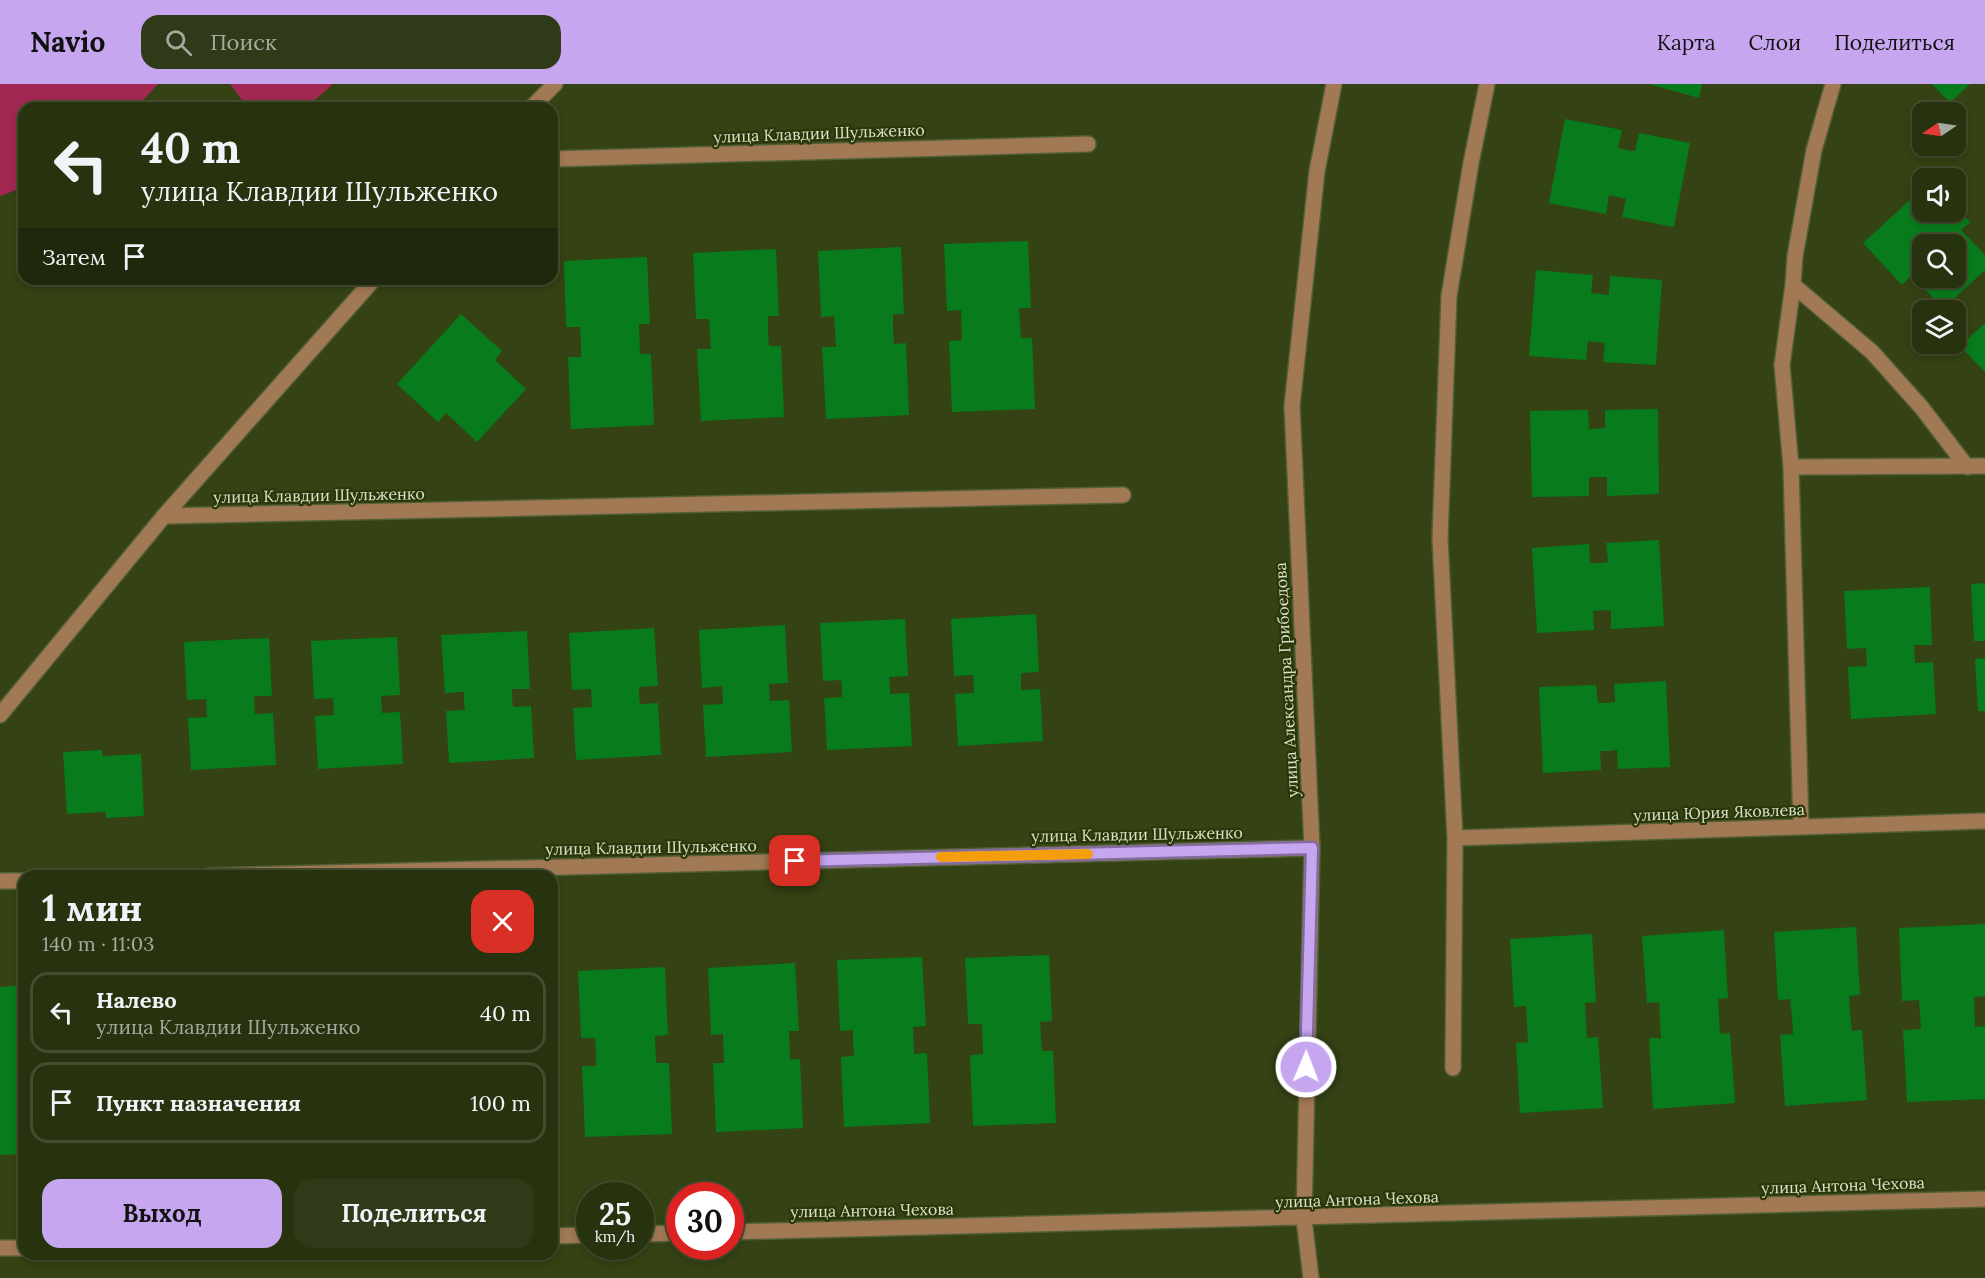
<!DOCTYPE html>
<html lang="ru">
<meta charset="utf-8">
<style>
:root{--surface:#27320f;--page:#2f3a18;--text:#f1f3f6;--muted:#a4aa9e;--line:#434d2f;--accent:#c7a6f0}
body{margin:0;font-family:Lora,serif;background:var(--page);color:var(--text);height:100vh;display:flex;flex-direction:column;font-size:22px;white-space:nowrap}
*{box-sizing:border-box;margin:0}
p{font-size:20px;color:var(--muted)}
.icon{flex:none;width:33px;height:33px;fill:none;stroke:currentColor;stroke-width:2;stroke-linecap:round;stroke-linejoin:round}
.map{position:relative;flex:1;overflow:hidden}
.drawer{position:absolute;left:18px;top:786px;width:540px;height:390px;display:flex;flex-direction:column;background:var(--surface);border-radius:18px;box-shadow:0 3px 9px #0003,0 0 0 2px var(--line)}
.drawer>*{flex:none}
.hud{position:absolute;left:18px;top:18px;width:540px;height:183px;border-radius:18px;box-shadow:0 3px 9px #0003,0 0 0 2px var(--line);background:#27320f;color:var(--text);overflow:hidden}
.needle{width:39px;rotate:257deg}
.tools{position:absolute;left:1912px;top:18px;display:grid;gap:12px}
.tools a{display:grid;place-items:center;width:54px;height:54px;border-radius:12px;background:var(--surface);box-shadow:0 3px 9px #0003,0 0 0 2px var(--line);font-size:30px}
.speed{position:absolute;left:576px;top:1098px;display:flex;gap:12px;font-size:30px;font-weight:700;text-align:center}
.speed>*{display:grid;place-content:center;width:78px;height:78px;border-radius:50%;background:var(--surface);box-shadow:0 3px 9px #0003,0 0 0 2px var(--line);line-height:1}
.speed small{font-size:15px;font-weight:400}
.speed .limit{border:9px solid #d22;background:#fff;color:#111}
.pin{position:absolute;display:grid;place-items:center;width:51px;height:51px;color:#fff;margin:-26px;border-radius:12px;box-shadow:0 3px 9px #0006}
.me{position:absolute;width:66px;margin:-33px;rotate:1deg;stroke-linejoin:round;filter:drop-shadow(0 0 4px #0008)}
.turn{display:flex;align-items:center;gap:21px;height:126px;padding:0 24px;font-size:27px}
.turn .icon{width:78px;height:78px;stroke-width:2.5}
.turn b{display:block;font-size:42px;line-height:51px}
.then{display:flex;align-items:center;height:57px;padding:0 24px;background:#0003;gap:12px;font-size:22px}
.round{display:grid;place-items:center;flex:none;width:63px;height:63px;border-radius:18px;background:var(--page)}
.summary{display:flex;align-items:center;justify-content:space-between;height:102px;padding:0 24px}
h1{font-size:36px;font-weight:800;line-height:45px}
.button{display:flex;gap:12px;margin-top:auto;padding:12px 24px}
.button a{flex:1;height:69px;border-radius:18px;background:var(--accent);color:#111;font-size:24px;font-weight:800;line-height:69px;text-align:center}
.button a+a{background:var(--page);color:var(--text)}
ul{padding:0;list-style:none}
li{display:flex;align-items:center;gap:18px;height:81px;margin:0 12px 9px;padding:0 12px;border:3px solid var(--line);border-radius:18px}
li div{flex:1}
li b{display:block;font-size:22px}
li em{font-style:normal}
header{display:flex;align-items:center;gap:36px;box-sizing:border-box;height:84px;padding:0 30px;background:var(--accent);color:#111}
header strong{font-size:28px}
nav{display:flex;gap:33px;margin-inline-start:auto;font-size:21px}
.search{width:420px;height:54px;background:var(--page);display:flex;align-items:center;gap:15px;box-sizing:border-box;padding:0 21px;border-radius:18px;color:var(--muted);font-size:22px}
.map>svg:first-child{display:block}
.green{fill:#a02852}
.building{fill:#087c1c;fill-rule:evenodd}
.lines{fill:none;stroke-linecap:round;stroke-linejoin:round}
.minor-casing{stroke:#525f35;stroke-width:18}
.minor{stroke:#a17954;stroke-width:15}
.route-casing{stroke:#816c9c;stroke-width:15}
.route{stroke:#c7a6f0;stroke-width:10}
.slow{stroke:#f59e0b;stroke-width:10}
.labels{text-anchor:middle;stroke-width:4.5;stroke-linejoin:round;paint-order:stroke}
.street-label{font-size:16px;fill:#d8e2c9;stroke:#2a3708}
</style>
<header>
<strong>Navio</strong>
<div class="search"><svg class="icon" aria-label="search" viewBox="0 0 24 24"><circle cx="10" cy="10" r="6"/><path d="M15 15l6 6"/></svg>Поиск</div>
<nav><a>Карта</a><a>Слои</a><a>Поделиться</a></nav>
</header>
<div class="map">
<svg width="1985" height="1194" viewBox="0 0 1985 1194">
<rect width="100%" height="100%" fill="#344214"/>
<!-- green -->
<path class="green" d="M0,0H158L136,24H24V103L0,112Z
M230,0H333L306,24H248Z"/>
<!-- building -->
<path class="building" d="M1649,0H1702L1699,14Z
M1932,0H1970L1950,19Z
M1565,35L1622,46L1618,64L1626,66L1635,67L1639,49L1690,59L1674,143L1622,133L1626,115L1609,111L1606,130L1549,119Z
M1923,104V128H1956V123L1970,138L1961,146L1985,171V186L1943,225L1912,191L1902,201L1863,159ZM1923,160H1956V194H1923Z
M1028,157L1031,224H1019L1021,254H1032L1035,325L952,328L949,257L962,256L961,226L947,227L944,160Z
M901,163L904,230H893V245L894,260L906,259L909,331L826,335L822,263H836L834,232L821,233L818,167Z
M776,165L779,232H768V247L769,262H781L784,333L701,337L697,265H711L709,235H696L693,169Z
M647,173L650,240H639L640,270H651L654,341L571,345L568,273H581V258L580,243H566L564,177Z
M1536,186L1593,191L1591,209L1609,211L1610,192L1662,196L1656,281L1603,278L1605,259L1588,257L1586,276L1529,272Z
M461,230L502,267L495,276L526,305L477,358L446,329L438,338L397,300Z
M1985,239V288L1960,262Z
M1658,325L1659,410L1607,412V393H1589V412L1532,413L1530,327L1588,326L1589,345L1605,344V326Z
M1659,456L1664,542L1611,545V526L1593,527L1594,546L1537,549L1532,464L1589,460L1590,479H1599L1608,478L1606,459Z
M1985,499V557H1974L1971,500Z
M1930,503L1932,561H1914L1915,579L1933,578L1936,630L1851,635L1848,583L1867,582L1866,564L1847,565L1844,507Z
M1036,530L1039,588L1021,589V606L1040,605L1043,657L958,662L955,610L974,609L973,591L954,592L951,535Z
M905,535L908,592L889,593L890,602V610L909,609L912,662L827,666L824,614L842,613V604L841,596L823,597L820,539Z
M785,541L788,599L769,600L770,617L789,616L792,668L706,673L703,621L723,620L722,602L702,604L699,546Z
M654,544L658,602L639,603V611L640,620L658,619L661,671L576,676L573,624L592,623L591,605L572,606L569,549Z
M527,547L530,605H512V614L513,623L531,622L534,674L449,679L446,627L465,626L464,617V608L445,609L441,551Z
M397,553L400,611L381,612L382,629L400,628L403,680L318,685L315,632L334,631L333,614L314,615L311,557Z
M269,554L272,612H254L255,630L273,629L276,681L191,686L188,634L207,633L206,615L187,616L184,558Z
M1985,574V627H1978L1975,575Z
M1666,597L1670,683L1618,685L1617,666L1609,667H1600L1601,686L1543,689L1539,603L1596,601L1598,619H1606L1615,618L1614,600Z
M102,666V672L141,670L144,732L106,734V728L67,730L63,668Z
M1985,840V912L1974,913L1975,943L1985,942V1015L1907,1018L1903,946L1921,945L1919,916L1902,917L1899,844Z
M1856,843L1860,911L1849,912L1850,929L1852,947L1862,946L1867,1016L1785,1022L1780,951L1793,950L1792,933L1790,915L1778,916L1774,848Z
M1724,846L1728,914L1718,915L1720,950L1730,949L1735,1019L1653,1025L1649,954H1661L1659,918L1647,919L1642,852Z
M1592,850L1596,918L1585,919L1587,954L1598,953L1603,1024L1520,1029L1516,959L1528,958L1526,922L1514,923L1510,855Z
M1049,871L1052,937L1040,938L1041,953L1042,967H1053L1056,1039L973,1042L970,971L983,970L982,940H968L965,874Z
M922,873L926,942L913,943L914,970L927,969L930,1039L844,1043L841,973L854,972L853,959V946L840,947L837,876Z
M795,879L799,947H789L790,976L800,975L803,1044L716,1048L713,979H724L723,950L711,951L708,884Z
M665,883L668,951L655,952L656,979H669L672,1050L585,1053L582,982H596V968L595,954H581L578,887Z
M24,901V973H20L21,1002H24V1070L0,1071V903Z"/>
<g class="lines">
<!-- minor casing -->
<g class="minor-casing">
<path id="minor" d="M531,24L555,0
M552,75L1088,60
M1793,201L1872,268L1922,324L1967,383
M1791,383L1985,382
M164,432L1123,411
M0,631L164,432L374,195
M1801,743L1791,383L1782,281L1793,201L1795,172L1814,66L1833,0
M1455,754L1985,737
M208,792L1312,764
M0,797H24
M1453,984L1455,754L1440,454L1449,212L1471,79L1487,0
M730,1148L1985,1115
M640,1150L680,1149
M552,1152L590,1151
M0,1164H24
M1311,1194L1304,1135L1312,764L1292,322L1317,87L1334,0"/>
</g>
<!-- minor -->
<use href="#minor" class="minor"/>
</g>
<g class="lines">
<!-- route casing -->
<g class="route-casing">
<path id="route" d="M795,777L1312,764L1306,983"/>
</g>
<!-- route -->
<use href="#route" class="route"/>
<!-- slow -->
<path class="slow" d="M941,773L1088,770"/>
</g>
<g class="labels">
<!-- street labels -->
<g class="street-label">
<text transform="translate(819 49) rotate(-2)" y="6">улица Клавдии Шульженко</text>
<text transform="translate(319 411) rotate(-1)" y="6">улица Клавдии Шульженко</text>
<text transform="translate(1286 596) rotate(-93)" y="6">улица Александра Грибоедова</text>
<text transform="translate(1719 728) rotate(-2)" y="6">улица Юрия Яковлева</text>
<text transform="translate(1137 750) rotate(-1)" y="6">улица Клавдии Шульженко</text>
<text transform="translate(651 763) rotate(-1)" y="6">улица Клавдии Шульженко</text>
<text transform="translate(1843 1101) rotate(-2)" y="6">улица Антона Чехова</text>
<text transform="translate(1357 1115) rotate(-2)" y="6">улица Антона Чехова</text>
<text transform="translate(872 1126) rotate(-1)" y="6">улица Антона Чехова</text>
</g>
</g>
</svg>
<div class="tools">
<a><svg class="needle" viewBox="-14 -14 28 28"><path d="M0-13l5 13h-10z" fill="#e53935"/><path d="M0 13l5-13h-10z" fill="#a4aa9e"/></svg></a>
<a><svg class="icon" aria-label="sound" viewBox="0 0 24 24"><path d="M4 9h4l5-4v14l-5-4H4zM17 9q2 3 0 6"/></svg></a>
<a><svg class="icon" aria-label="search" viewBox="0 0 24 24"><circle cx="10" cy="10" r="6"/><path d="M15 15l6 6"/></svg></a>
<a><svg class="icon" aria-label="layers" viewBox="0 0 24 24"><path d="M12 4l9 5-9 5-9-5zM3 14l9 5 9-5"/></svg></a>
</div>
<div class="speed"><div>25<small>km/h</small></div><div class="limit">30</div></div>
<div class="pin" style="left:795px;top:777px;background:#d93025"><svg class="icon" aria-label="arrive" viewBox="0 0 24 24"><path d="M6 21V4h12l-3 4 3 4H6"/></svg></div>
<svg class="me" style="left:1306px;top:983px" viewBox="-20 -20 40 40"><circle r="17" fill="#c7a6f0" stroke="#fff" stroke-width="3"/><path d="M0-11L8 9 0 5-8 9z" fill="#fff"/></svg>
<div class="hud">
<div class="turn"><svg class="icon" aria-label="left" viewBox="0 0 24 24"><path d="M17 20v-9H6M10 6l-5 5 5 5"/></svg><div><b>40 m</b>улица Клавдии Шульженко</div></div>
<div class="then">Затем<svg class="icon" aria-label="arrive" viewBox="0 0 24 24"><path d="M6 21V4h12l-3 4 3 4H6"/></svg></div>
</div>
<section class="drawer">
<div class="summary"><div><h1>1 мин</h1><p>140 m · 11:03</p></div><a class="round" style="background:#d93025;color:#fff"><svg class="icon" aria-label="close" viewBox="0 0 24 24"><path d="M6 6l12 12M18 6L6 18"/></svg></a></div>
<ul>
<li><svg class="icon" aria-label="left" viewBox="0 0 24 24"><path d="M17 20v-9H6M10 6l-5 5 5 5"/></svg><div><b>Налево</b><p>улица Клавдии Шульженко</p></div><em>40 m</em></li>
<li><svg class="icon" aria-label="arrive" viewBox="0 0 24 24"><path d="M6 21V4h12l-3 4 3 4H6"/></svg><div><b>Пункт назначения</b></div><em>100 m</em></li>
</ul>
<div class="button"><a>Выход</a><a>Поделиться</a></div>
</section>
</div>
